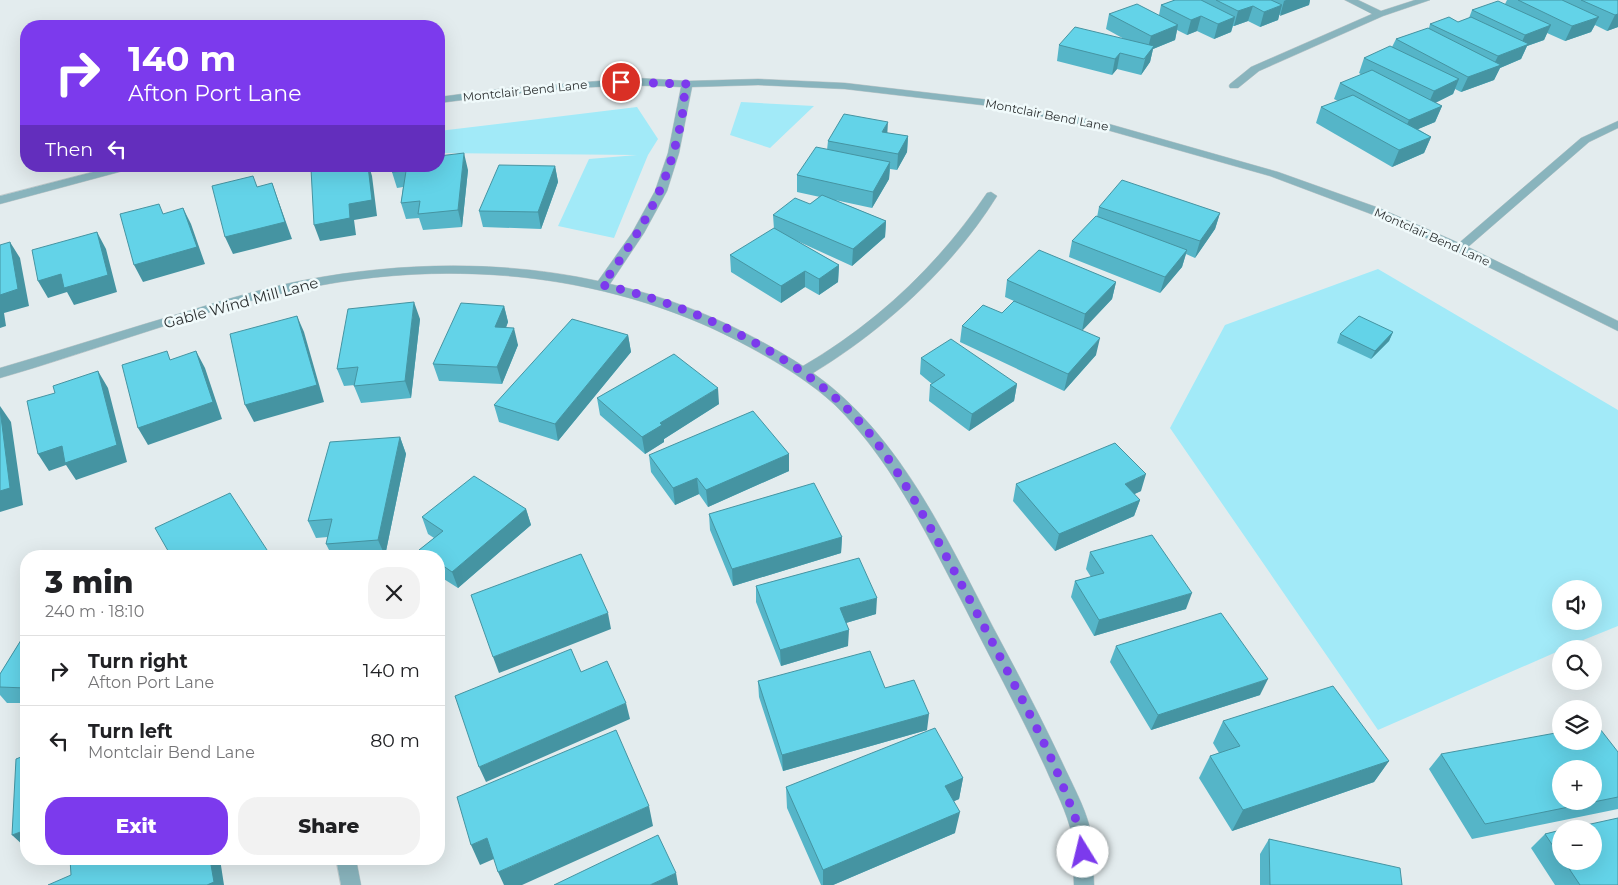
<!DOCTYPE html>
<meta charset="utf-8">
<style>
:root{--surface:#fff;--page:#f2f2f2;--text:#202124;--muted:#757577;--line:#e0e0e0;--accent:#7c3aed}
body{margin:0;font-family:Montserrat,sans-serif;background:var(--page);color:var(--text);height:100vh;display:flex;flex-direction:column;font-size:19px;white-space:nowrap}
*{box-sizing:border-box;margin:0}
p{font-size:16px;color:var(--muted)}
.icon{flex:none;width:28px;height:28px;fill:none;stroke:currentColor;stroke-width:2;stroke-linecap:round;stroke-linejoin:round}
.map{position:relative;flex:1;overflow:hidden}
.sheet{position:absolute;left:20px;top:550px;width:425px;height:315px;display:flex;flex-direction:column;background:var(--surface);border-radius:20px;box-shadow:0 5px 20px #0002}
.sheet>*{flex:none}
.top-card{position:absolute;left:20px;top:20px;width:425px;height:152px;border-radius:20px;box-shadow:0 5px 20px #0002;background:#7c3aed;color:#fff;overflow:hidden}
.controls{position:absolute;left:1552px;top:580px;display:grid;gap:10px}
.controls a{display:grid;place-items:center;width:50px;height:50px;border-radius:50%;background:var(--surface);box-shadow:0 5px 20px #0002;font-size:25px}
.pin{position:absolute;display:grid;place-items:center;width:42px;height:42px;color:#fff;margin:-21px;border:2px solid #fff;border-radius:50%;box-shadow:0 1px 5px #0007}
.me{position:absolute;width:55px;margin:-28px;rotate:351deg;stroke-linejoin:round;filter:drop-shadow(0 0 4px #0008)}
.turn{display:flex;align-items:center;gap:18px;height:105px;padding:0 25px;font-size:22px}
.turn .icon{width:65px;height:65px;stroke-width:2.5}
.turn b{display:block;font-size:35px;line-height:42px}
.then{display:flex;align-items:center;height:48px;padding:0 25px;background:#0003;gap:10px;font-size:19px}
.round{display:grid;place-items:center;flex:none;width:52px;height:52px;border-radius:20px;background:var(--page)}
.overview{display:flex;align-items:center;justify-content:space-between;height:85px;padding:0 25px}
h1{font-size:30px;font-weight:800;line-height:38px}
.button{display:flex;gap:10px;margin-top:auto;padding:10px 25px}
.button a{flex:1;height:58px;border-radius:20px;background:var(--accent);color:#fff;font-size:20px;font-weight:800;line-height:58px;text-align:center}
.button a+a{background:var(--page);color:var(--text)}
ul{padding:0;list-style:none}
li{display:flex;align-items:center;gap:15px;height:70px;padding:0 25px;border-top:1px solid var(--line)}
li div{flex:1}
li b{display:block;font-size:19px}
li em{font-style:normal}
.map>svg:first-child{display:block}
.green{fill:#a2eaf8;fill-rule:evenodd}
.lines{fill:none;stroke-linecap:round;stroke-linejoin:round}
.minor-casing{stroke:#c2cacc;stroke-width:1}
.minor{fill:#89b4bd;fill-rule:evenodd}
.wall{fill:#55b5c8}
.shaded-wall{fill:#4594a2}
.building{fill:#63d3e8;stroke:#4594a2;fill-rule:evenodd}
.route{stroke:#7c3aed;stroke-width:9;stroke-dasharray:0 16.2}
.labels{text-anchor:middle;stroke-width:5;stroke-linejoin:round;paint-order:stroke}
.far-street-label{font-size:12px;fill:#2c3031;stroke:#f0fafb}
.street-label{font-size:15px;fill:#2c3031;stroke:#f0fafb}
</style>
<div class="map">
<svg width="1618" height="885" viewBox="0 0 1618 885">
<rect width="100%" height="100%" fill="#e3ecee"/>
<!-- green -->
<path class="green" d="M741,102L814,106L770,148L730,135Z
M637,107L658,139L648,155L614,238L558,226L589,159L637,155L439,153V131Z
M1378,269L1618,410V626L1561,649V650L1378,730L1170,428L1225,325ZM1561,589H1594V621H1561Z"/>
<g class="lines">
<!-- minor casing -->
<g class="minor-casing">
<path id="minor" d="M1345,0H1358L1381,11L1415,0H1430L1383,16L1259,71L1238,88H1230L1229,86L1230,84L1251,67L1372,14Z
M637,78L688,81L758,79L845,83L990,100L1102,122L1278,172L1379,208L1459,243L1581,138L1618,121V128L1589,142L1468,247L1618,321V331L1456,251L1371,214L1270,176L1100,128L990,106L845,89L758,85L692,87L679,153L667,191L644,233L610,284C679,299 743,328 803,366C877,323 939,264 987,193L991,192L997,196C953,267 884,330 813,373C904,437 951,549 1002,644C1023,683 1043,722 1062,762C1072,784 1084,805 1090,828C1095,847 1093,866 1094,885H1074C1073,869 1075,851 1072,835C1067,812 1055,790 1046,769C1019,710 988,654 959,596C924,529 890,459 835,405C810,382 782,365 753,349C617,273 453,257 302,289C199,310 101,349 0,378V368C65,349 130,328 195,309C231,298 268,287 305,280C401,262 502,260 598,281L632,233L655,191L668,153L681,87C601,82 519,93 439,103V97L500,89Z
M116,166H136L134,168L0,204V196Z
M336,859H356L361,885H341Z"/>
</g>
<!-- minor -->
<use href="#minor" class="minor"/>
</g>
<!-- wall -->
<path class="wall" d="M1175,0H1310L1309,5L1279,15L1278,20L1260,27L1248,21L1234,26H1233L1231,32L1214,39L1197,31L1187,35L1177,30L1175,40L1153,49L1150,62L1141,75L1117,69L1112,75L1057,61L1059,45L1126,40L1106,29L1109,14L1159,15L1161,5Z
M1507,0H1618V27L1607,31L1595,25L1591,32L1565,41L1547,33L1544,40L1527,46L1521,59L1500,68L1494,80L1461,92L1455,89L1453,94L1435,103L1442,106L1435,122L1418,129L1431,137L1424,153L1392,167L1316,123L1321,107L1338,101L1334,99L1340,83L1362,75L1359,73L1364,58L1392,47L1396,39L1429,28L1430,24L1458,22L1469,18L1472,10L1505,4Z
M887,133L908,136L907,152L897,170L890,169L889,179L872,208L835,200L886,221L885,237L852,266L795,240L839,265L838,282L819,295L805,287L781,303L731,272L730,255L774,229L773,215L810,204L820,197L797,192V175L827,150L828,141Z
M393,166L468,170L462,227L423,230L419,218L406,219L401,203L403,187L397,188L392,172Z
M555,166L558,182L541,229L483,227L479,211Z
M1099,207L1220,213L1215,229L1195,258L1186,254L1182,267L1160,293L1069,257L1072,241L1097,217Z
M1007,280L1116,282L1112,299L1082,330L1096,355L1064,391L960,342L962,326L1002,313L1014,301L1005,297Z
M504,306L508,322L506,328L518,345L502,384L439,381L433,364Z
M420,319L411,398L361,403L354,386L355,385L344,386L337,369Z
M1393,332L1389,341L1371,359L1337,343L1340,334Z
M628,335L631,352L558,441L499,422L494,405Z
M921,358L1017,384L1014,401L969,431L929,401L930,385L932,384L920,374Z
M597,398L719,404L664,439V442L645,454L600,415Z
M400,437L406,454L385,556H332L326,544L328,537L316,538L308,521Z
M789,454V471L708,507L699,494L675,505L651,472L649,455Z
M1016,484L1141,491L1134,494L1140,500L1134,516L1055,551L1013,501Z
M526,509L531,525L458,588L439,576V556H422L419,550L434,538L428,534L422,517Z
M709,514L842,537L841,553L733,586L710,530Z
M1090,552L1186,609L1094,636L1071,597L1075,581L1091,577L1086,569Z
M756,586L876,614L846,623L848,646L781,666L756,602Z
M26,632V703H7L0,695V674Z
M1116,646L1260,695L1151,730L1110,662Z
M758,681L885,688L927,730L783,771L759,697Z
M1223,721L1389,761L1374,782L1232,831L1199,778L1210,756L1219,753L1213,743Z
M1618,752V809L1472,839L1429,769L1441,754Z
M963,778L959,799L954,801L955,833L833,885H821L787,808L786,787Z
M1561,830V861H1594L1618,885H1555L1531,848L1545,834Z
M1269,839L1402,885H1260V854Z"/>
<!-- shaded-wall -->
<path class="shaded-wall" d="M1286,0H1310L1309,5L1280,16L1284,1Z
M1282,5L1278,20L1260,27L1264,12Z
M1253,6L1248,21L1234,26L1238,11Z
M1618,14V27L1607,31L1615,15Z
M1201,16L1197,31L1187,35L1191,20Z
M1235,17L1231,32L1214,39L1218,24Z
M1599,17L1591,32L1565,41L1572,26Z
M1178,25L1175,40L1153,49L1150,62L1141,75L1151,36Z
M1551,25L1544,40L1527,46L1521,59L1500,68L1494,80L1461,92L1468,77L1492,68L1498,56L1519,48L1525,35Z
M1120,53L1117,69L1112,75L1115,59Z
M1459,79L1453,94L1427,107L1434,91Z
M1442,106L1435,122L1402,136L1409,120Z
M888,122L887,138L882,132Z
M908,136L907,152L897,170L898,154Z
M1431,137L1424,153L1392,167L1399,150Z
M464,153L468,170L462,227L458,210Z
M890,162L889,179L872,208L873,192Z
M368,166H369L372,176L377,216L354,220L356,235L320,241L314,225L349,204Z
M555,166L558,182L541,229L538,212Z
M272,183L292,239L233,254L225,237Z
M183,208L191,224L205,264L143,282L134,265Z
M1220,213L1215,229L1195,258L1200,241Z
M886,221L885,237L852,266L853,249Z
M97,232L106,249L117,292L74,305L67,292L48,298L38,281Z
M10,242L20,258L29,306L4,313L6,326L0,328V295Z
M1187,250L1182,267L1160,293L1165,277Z
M839,265L838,282L819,295V279Z
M805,271V287L781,303V286Z
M1116,282L1112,299L1082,331L1085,314Z
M414,302L420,319L411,398L405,381Z
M504,306L508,322L499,344L495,327Z
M297,316L304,332L324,402L254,422L245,405Z
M514,328L518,345L502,384L497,367Z
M1393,332L1389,341L1371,359L1375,351Z
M628,335L631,352L558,441L555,424Z
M1100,338L1096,355L1064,391L1068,374Z
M196,351L205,368L222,419L148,445L138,428Z
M98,371L108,388L127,462L76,480L66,465L49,471L38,454Z
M1017,384L1014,401L969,431L972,414Z
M718,388L719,404L664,439V442L645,454L642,437L660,423Z
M0,406L11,422L23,505L0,512Z
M400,437L406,454L385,556L378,540Z
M789,454V471L708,507L706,490Z
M1146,474L1141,491L1120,501L1125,484Z
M697,478L699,494L675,505L673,488Z
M1140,500L1134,516L1055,551L1059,534Z
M526,509L531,525L458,588L452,572Z
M842,537L841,553L733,586L732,569Z
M269,553L271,556H263Z
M1192,593L1186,609L1094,636L1099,620Z
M877,598L876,614L839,625L840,608Z
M608,613L611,629L499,673L493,657Z
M849,630L848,646L781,666L780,650Z
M1268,679L1260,695L1151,730L1158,715Z
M626,703L630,719L486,782L479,767Z
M929,714L927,730L783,771L782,755Z
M1389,761L1374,782L1232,831L1243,810Z
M963,778L959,799L941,807L945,786Z
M649,806L653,826L522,885H504L498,872Z
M960,812L955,833L833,885H823V870Z
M26,830V848L12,835Z
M487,838L496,858L480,865L471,845Z
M210,859H220L224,885H207Z
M676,873L678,885H650Z"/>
<!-- building -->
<path class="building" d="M1175,0H1201L1235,17L1218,24L1201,16L1191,20L1161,5Z
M1216,0H1271L1282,5L1264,12L1253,6L1238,11Z
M1518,0H1562L1599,17L1572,26Z
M1581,0H1618V14L1615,15Z
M1498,1L1551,25L1525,35L1472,10Z
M1137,4L1178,25L1151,36L1109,14Z
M1449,17L1458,22L1471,17L1529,44L1498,56L1430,24Z
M1075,27L1154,46L1144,59L1120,53L1115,59L1059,45Z
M1428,28L1501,65L1468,77L1396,39Z
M1390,46L1459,79L1434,91L1364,58Z
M1372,70L1442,106L1409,120L1340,83Z
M1353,95L1431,137L1399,150L1321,107Z
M844,114L888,122L882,132L908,136L898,154L828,141Z
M816,147L890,162L873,192L797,175Z
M464,153L458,210L418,214L420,201L401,203L406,171L392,172L393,166H439V156Z
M499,165L555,166L538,212L479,211Z
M326,166H368L372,200L349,204L350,218L314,225L311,169Z
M253,176L257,187L272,183L285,222L225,237L212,186Z
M1122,180L1220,213L1200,241L1099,207Z
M822,195L886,221L853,249L773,215L795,198L810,204Z
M159,204L163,214L183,208L197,247L134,265L120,214Z
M1096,216L1187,250L1165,277L1072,241Z
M774,228L839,265L819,279L805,271L781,286L730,255Z
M97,232L108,275L64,288L61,274L38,281L32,250Z
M10,242L18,289L0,295V245Z
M1039,250L1116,282L1085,314L1007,280Z
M1014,301L1100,338L1068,374L962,326L983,305L1002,313Z
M414,302L405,381L354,386L358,367L337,369L348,309Z
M461,303L504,306L495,327L514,328L497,367L433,364Z
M297,316L317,385L245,405L230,334Z
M1359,316L1393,332L1375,351L1340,334Z
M572,319L628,335L555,424L494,405Z
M951,339L1017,384L972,414L930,385L945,375L921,358Z
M167,351L170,360L196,351L213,402L138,428L122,365Z
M674,354L718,388L660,423L662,425L642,437L597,398Z
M98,371L117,445L65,463L62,446L38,454L27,401L55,393L53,386Z
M0,409L10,488L0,491Z
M753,411L789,454L706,490L697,478L673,488L649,455Z
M400,437L378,540L326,544L332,519L308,521L330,442Z
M1115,443L1146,474L1125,484L1140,500L1059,534L1016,484Z
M474,476L526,509L452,572L439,563V556H428L419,550L443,531L422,517Z
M814,483L842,537L732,569L709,514Z
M230,493L269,553L263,556H171L155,528Z
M1152,535L1192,593L1099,620L1075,581L1104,573L1090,552Z
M581,554L608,613L493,657L471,595Z
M859,558L877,598L840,608L849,630L780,650L756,586Z
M1221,613L1268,679L1158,715L1116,646Z
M26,632V688L0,687V674Z
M571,649L581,672L607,661L626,703L479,767L455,696Z
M870,651L885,688L914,680L929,714L782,755L758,681Z
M1333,686L1389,761L1243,810L1210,756L1240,746L1223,721Z
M1594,725H1597L1618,752V797L1485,824L1441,754L1561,732V741H1594ZM1561,769H1594V801H1561Z
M935,728L963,778L945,786L960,812L823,870L786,787Z
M616,730L649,806L498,872L487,838L471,845L457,797Z
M26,755V830L12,835L16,759Z
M1618,818V885H1580L1564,861H1594V829H1568Z
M1561,830V858L1545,834Z
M658,835L676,873L650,885H554Z
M1269,839L1400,868L1402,885H1270Z
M70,859H210L214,882L207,885H48L71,875Z"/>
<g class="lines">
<!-- route -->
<path class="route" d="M621,82L688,84C684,92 684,100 683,110C681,125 677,140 673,154C659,203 632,244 602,285C681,301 780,347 840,402C882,440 911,494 939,543C964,589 989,635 1013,682C1033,720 1053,759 1068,799C1075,817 1082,833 1083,852"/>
</g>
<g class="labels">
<!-- far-street labels -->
<g class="far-street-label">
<text transform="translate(525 91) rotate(-6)" y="4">Montclair Bend Lane</text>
<text transform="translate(1047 115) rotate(11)" y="4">Montclair Bend Lane</text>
<text transform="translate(1432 237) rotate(24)" y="4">Montclair Bend Lane</text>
</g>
<!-- street labels -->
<g class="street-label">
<text transform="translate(241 303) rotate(-15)" y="5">Gable Wind Mill Lane</text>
</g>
</g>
</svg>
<div class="controls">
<a><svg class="icon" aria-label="sound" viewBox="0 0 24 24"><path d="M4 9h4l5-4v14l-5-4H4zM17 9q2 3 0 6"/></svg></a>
<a><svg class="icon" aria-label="search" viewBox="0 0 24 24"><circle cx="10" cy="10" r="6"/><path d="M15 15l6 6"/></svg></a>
<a><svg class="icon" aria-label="layers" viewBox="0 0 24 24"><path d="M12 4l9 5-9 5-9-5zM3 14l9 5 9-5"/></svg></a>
<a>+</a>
<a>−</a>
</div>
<div class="pin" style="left:621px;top:82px;background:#d93025"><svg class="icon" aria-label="arrive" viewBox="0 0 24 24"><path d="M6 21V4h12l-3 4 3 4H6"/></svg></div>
<svg class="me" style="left:1083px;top:852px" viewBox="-20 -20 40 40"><circle r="19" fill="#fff"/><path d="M0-13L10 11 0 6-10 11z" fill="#7c3aed"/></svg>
<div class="top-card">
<div class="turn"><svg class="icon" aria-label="right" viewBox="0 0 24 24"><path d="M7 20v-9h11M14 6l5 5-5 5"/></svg><div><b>140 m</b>Afton Port Lane</div></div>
<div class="then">Then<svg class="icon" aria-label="left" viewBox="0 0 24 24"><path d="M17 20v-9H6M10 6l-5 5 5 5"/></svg></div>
</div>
<section class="sheet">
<div class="overview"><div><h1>3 min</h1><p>240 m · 18:10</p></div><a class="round"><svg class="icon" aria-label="close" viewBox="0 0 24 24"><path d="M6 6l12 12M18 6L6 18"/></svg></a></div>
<ul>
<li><svg class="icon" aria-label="right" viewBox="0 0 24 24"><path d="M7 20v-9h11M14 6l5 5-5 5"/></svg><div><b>Turn right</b><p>Afton Port Lane</p></div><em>140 m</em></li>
<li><svg class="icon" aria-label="left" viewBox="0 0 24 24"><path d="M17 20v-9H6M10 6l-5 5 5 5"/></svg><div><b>Turn left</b><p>Montclair Bend Lane</p></div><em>80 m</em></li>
</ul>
<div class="button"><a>Exit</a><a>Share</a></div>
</section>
</div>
